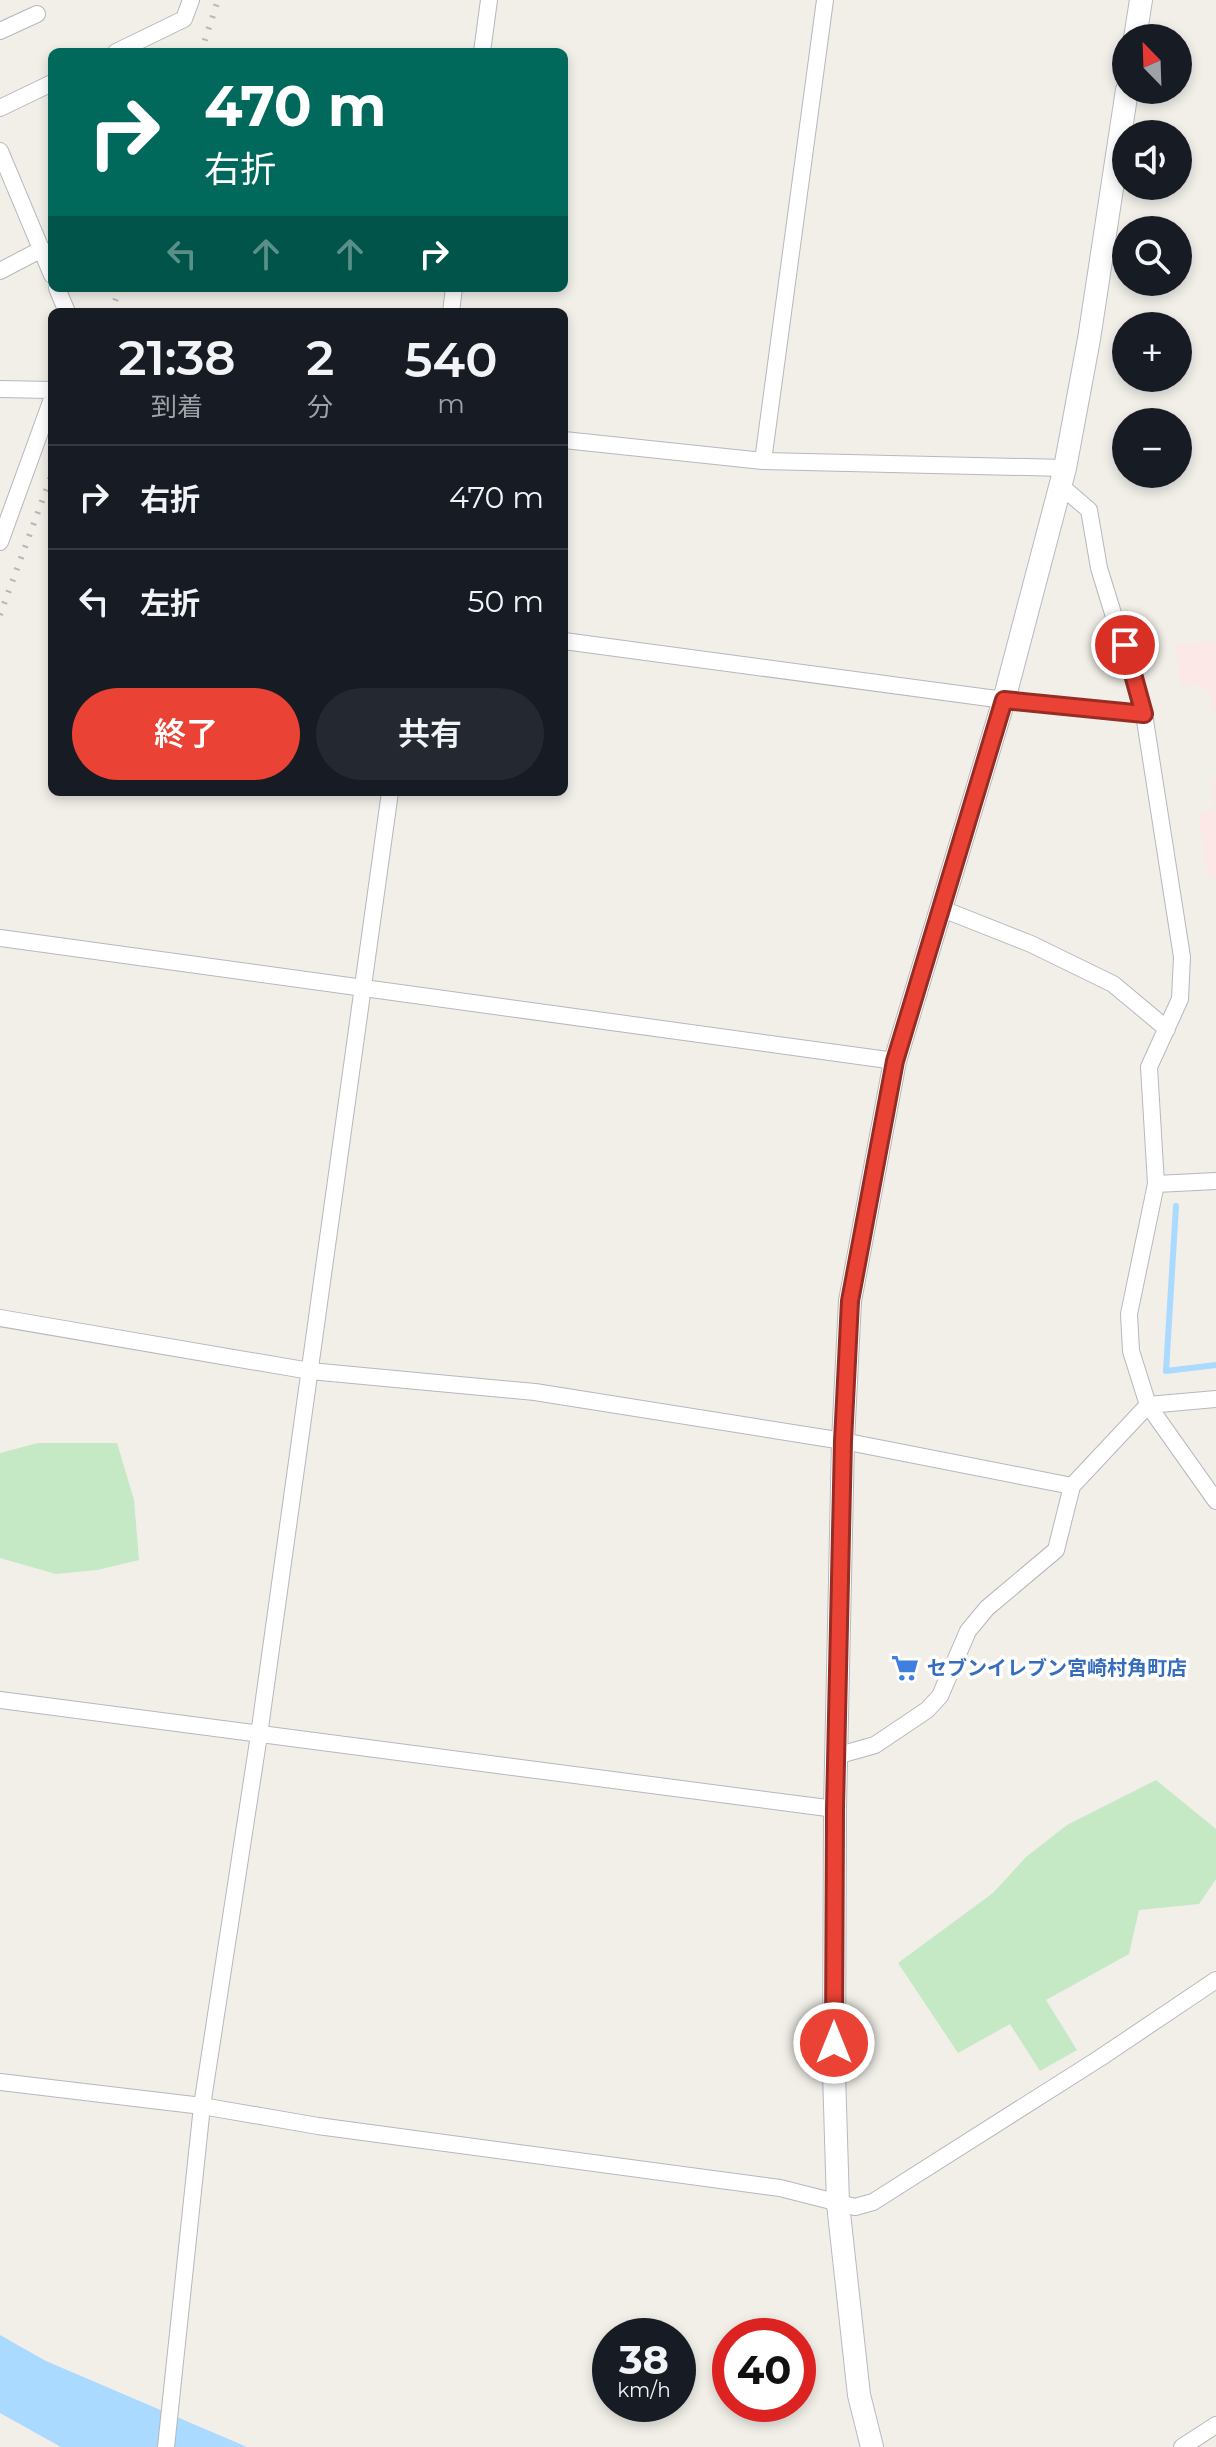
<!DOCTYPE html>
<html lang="ja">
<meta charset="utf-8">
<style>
:root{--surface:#171b24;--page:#242831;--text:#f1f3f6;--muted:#9ea1a6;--line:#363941;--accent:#ea4335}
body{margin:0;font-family:Montserrat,"Noto Sans JP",sans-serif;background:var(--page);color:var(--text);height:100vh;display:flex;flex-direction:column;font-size:30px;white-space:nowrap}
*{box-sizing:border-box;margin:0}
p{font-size:26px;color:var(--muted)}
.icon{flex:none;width:44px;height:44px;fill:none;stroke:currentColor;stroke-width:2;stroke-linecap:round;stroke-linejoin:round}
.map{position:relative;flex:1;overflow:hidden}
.drawer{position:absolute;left:48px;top:308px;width:520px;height:488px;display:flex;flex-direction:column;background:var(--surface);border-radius:12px;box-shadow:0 4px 12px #0003}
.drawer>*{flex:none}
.banner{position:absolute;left:48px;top:48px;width:520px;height:244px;border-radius:12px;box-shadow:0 4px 12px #0003;background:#00695c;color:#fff;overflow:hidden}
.needle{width:52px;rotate:337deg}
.fabs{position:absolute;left:1112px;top:24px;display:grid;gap:16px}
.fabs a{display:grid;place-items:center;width:80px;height:80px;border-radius:50%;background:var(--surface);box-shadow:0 4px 12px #0003;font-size:40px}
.speed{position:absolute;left:592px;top:2318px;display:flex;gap:16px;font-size:40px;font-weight:700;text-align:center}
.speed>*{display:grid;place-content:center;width:104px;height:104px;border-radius:50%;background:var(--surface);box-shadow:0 4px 12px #0003;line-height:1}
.speed small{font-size:20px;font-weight:400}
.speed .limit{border:12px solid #d22;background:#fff;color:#111}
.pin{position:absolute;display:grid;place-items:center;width:68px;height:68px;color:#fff;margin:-34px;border:4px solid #fff;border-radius:50%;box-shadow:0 2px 8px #0007}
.me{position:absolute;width:88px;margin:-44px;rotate:0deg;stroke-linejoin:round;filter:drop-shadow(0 0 6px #0008)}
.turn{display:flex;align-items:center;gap:28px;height:168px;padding:0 24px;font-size:36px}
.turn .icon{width:104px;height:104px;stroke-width:2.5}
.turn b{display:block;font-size:56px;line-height:68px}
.lanes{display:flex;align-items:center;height:76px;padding:0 24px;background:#0003;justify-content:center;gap:40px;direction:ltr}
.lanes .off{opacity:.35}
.eta{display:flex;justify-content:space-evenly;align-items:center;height:136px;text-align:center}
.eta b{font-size:48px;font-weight:600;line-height:56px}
.button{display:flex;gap:16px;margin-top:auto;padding:16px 24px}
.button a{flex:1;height:92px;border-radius:48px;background:var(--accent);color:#fff;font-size:32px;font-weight:600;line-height:92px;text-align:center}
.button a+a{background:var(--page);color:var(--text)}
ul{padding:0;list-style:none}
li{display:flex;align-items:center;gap:24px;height:104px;padding:0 24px;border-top:2px solid var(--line)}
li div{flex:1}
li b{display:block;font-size:30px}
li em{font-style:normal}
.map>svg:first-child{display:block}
.medical{fill:#fce8e6}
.green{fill:#c5e8c5}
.water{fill:#aadaff}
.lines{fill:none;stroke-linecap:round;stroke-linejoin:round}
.stream{stroke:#aadaff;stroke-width:6}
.street-casing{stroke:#b5b8bc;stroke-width:18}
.secondary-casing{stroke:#b6babf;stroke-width:24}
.street{stroke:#fff;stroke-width:16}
.secondary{stroke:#fff;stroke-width:22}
.rail{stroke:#b6b7b8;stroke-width:6;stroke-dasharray:2 10;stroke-linecap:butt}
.route-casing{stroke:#982c22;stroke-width:20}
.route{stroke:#ea4335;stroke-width:14}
.labels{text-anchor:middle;stroke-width:7;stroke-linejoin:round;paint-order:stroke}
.shop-label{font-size:20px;font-weight:bold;fill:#366cbe;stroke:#fff;text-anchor:start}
</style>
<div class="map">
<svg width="1216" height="2447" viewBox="0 0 1216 2447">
<rect width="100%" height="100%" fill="#f1efe8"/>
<!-- medical -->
<path class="medical" d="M1216,641V714L1206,687L1199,685L1181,686L1176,645Z
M1216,780V877L1208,878L1199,813L1215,810L1212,781Z"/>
<!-- green -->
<path class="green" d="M38,1443H117L134,1500L139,1560L97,1570L56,1574L0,1558V1453Z
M1156,1780L1216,1829V1879L1199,1904L1139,1910L1129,1954L1046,2000L1077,2050L1040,2071L1010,2024L958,2053L898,1963L993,1893L1026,1857L1067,1825Z"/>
<!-- water -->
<path class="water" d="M0,2335L46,2361L247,2447H61L0,2413Z"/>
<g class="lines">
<!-- stream -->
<path class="stream" d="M1176,1206L1166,1371L1216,1365"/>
<!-- street casing -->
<g class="street-casing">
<path id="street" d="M0,31L37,14
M116,52L184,19L191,0
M482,52L489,0
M0,108L52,83
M0,151L52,275
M0,271L42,249
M57,288L67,312
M451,312L454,288
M0,389L52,390
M564,440L763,461L1065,468
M763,461L825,0
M1061,486L1089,510L1099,568L1144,714
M0,542L52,399
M564,641L1004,700L1144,714L1182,957L1180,999L1149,1067L1156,1184L1129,1314L1131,1351L1148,1405L1216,1501
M940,908L1031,944L1113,984L1167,1029
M0,938L895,1061
M1156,1184L1216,1181
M0,1318L310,1371L535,1392L843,1441L1072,1486
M0,1700L835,1809
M836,1756L875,1745L927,1710L940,1696L968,1631L987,1608L1056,1550L1072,1486L1148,1405L1216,1399
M0,2082L202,2106L318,2126L780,2188L855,2207L873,2202L1100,2058L1216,1980
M166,2447L202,2106L259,1735L390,792
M1182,2447L1216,2425"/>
</g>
<!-- secondary casing -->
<g class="secondary-casing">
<path id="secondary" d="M1135,38L1141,0
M872,2447L859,2395L838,2204L834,2073L835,1809L843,1441L850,1301L895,1061L1004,700L1065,468L1089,339L1127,90"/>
</g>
<!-- street -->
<use href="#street" class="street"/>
<!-- secondary -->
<use href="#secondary" class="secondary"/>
<!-- rail -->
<path class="rail" d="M201,52L218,0
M111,312L120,288
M0,615L52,474"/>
</g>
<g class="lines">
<!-- route casing -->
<g class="route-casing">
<path id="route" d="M834,2043L835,1809L843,1441L850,1301L895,1061L1004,700L1144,714L1125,645"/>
</g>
<!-- route -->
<use href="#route" class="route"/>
</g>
<!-- icons -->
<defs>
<g id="supermarket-bare" transform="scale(2.16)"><path d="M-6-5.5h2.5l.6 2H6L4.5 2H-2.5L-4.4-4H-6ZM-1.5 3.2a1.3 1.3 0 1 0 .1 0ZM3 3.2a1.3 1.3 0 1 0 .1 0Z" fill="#3f7fe0" stroke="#fff" stroke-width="2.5" paint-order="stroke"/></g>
</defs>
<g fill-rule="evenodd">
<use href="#supermarket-bare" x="905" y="1668"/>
</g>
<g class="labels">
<!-- shop labels -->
<g class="shop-label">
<text x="927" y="1675">セブンイレブン宮崎村角町店</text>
</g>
</g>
</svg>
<div class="fabs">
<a><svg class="needle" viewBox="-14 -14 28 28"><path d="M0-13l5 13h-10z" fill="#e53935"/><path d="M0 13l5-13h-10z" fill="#9ea1a6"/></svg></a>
<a><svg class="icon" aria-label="sound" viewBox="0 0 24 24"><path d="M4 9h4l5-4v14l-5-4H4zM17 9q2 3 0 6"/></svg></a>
<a><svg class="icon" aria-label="search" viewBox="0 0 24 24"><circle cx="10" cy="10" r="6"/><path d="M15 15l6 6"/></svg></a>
<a>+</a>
<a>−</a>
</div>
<div class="speed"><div>38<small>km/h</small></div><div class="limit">40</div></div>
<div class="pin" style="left:1125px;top:645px;background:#d93025"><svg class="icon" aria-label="arrive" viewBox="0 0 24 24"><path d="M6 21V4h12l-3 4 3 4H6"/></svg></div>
<svg class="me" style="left:834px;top:2043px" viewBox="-20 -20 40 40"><circle r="17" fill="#ea4335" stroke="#fff" stroke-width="3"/><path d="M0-11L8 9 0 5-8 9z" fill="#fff"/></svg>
<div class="banner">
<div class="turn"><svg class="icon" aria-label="right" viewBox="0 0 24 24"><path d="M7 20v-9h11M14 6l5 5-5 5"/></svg><div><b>470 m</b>右折</div></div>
<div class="lanes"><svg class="icon off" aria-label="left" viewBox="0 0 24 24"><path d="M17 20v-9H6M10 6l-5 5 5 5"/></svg><svg class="icon off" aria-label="ahead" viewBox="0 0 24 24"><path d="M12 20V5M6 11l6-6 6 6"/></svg><svg class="icon off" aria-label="ahead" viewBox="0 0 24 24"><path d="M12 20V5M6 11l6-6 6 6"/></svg><svg class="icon" aria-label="right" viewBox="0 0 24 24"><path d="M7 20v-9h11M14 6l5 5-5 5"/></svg></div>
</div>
<section class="drawer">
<div class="eta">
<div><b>21:38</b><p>到着</p></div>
<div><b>2</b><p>分</p></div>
<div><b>540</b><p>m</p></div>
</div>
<ul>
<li><svg class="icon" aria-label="right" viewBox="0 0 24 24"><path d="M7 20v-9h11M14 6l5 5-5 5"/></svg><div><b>右折</b></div><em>470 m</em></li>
<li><svg class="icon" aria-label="left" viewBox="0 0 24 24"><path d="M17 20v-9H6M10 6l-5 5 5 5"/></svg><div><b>左折</b></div><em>50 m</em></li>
</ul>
<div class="button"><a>終了</a><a>共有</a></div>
</section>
</div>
